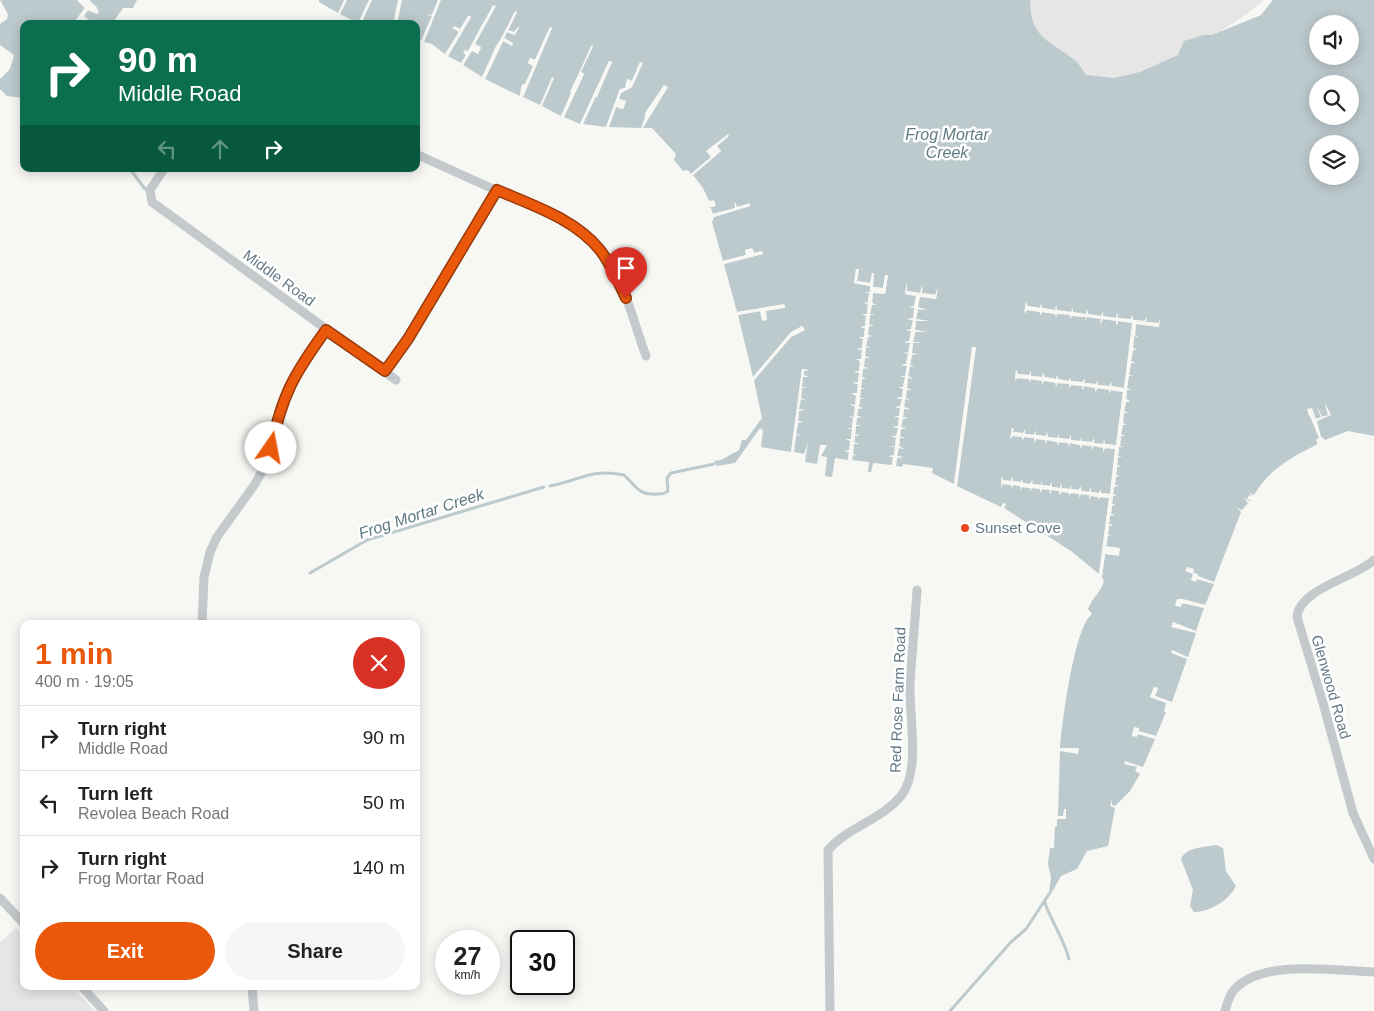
<!DOCTYPE html>
<meta charset="utf-8">
<style>
:root{--surface:#fff;--page:#f6f6f6;--text:#222;--muted:#767676;--line:#e0e0e0;--accent:#ea580c}
body{margin:0;font-family:Arial,sans-serif;background:var(--page);color:var(--text);height:100vh;display:flex;flex-direction:column;font-size:19px;white-space:nowrap}
*{box-sizing:border-box;margin:0}
p{font-size:16px;color:var(--muted)}
.icon{flex:none;width:28px;height:28px;fill:none;stroke:currentColor;stroke-width:2;stroke-linecap:round;stroke-linejoin:round}
.map{position:relative;flex:1;overflow:hidden}
.panel{position:absolute;left:20px;top:620px;width:400px;height:370px;display:flex;flex-direction:column;background:var(--surface);border-radius:10px;box-shadow:0 2px 12px #0003}
.panel>*{flex:none}
.hud{position:absolute;left:20px;top:20px;width:400px;height:152px;border-radius:10px;box-shadow:0 2px 12px #0003;background:#0b6e4f;color:#fff;overflow:hidden}
.tools{position:absolute;left:1309px;top:15px;display:grid;gap:10px}
.tools a{display:grid;place-items:center;width:50px;height:50px;border-radius:50%;background:var(--surface);box-shadow:0 2px 12px #0003;font-size:25px}
.speed{position:absolute;left:435px;top:930px;display:flex;gap:10px;font-size:25px;font-weight:700;text-align:center}
.speed>*{display:grid;place-content:center;width:65px;height:65px;border-radius:50%;background:var(--surface);box-shadow:0 2px 12px #0003;line-height:1}
.speed small{font-size:12px;font-weight:400}
.speed .limit{border:2px solid #111;border-radius:8px;background:#fff;color:#111}
.pin{position:absolute;display:grid;place-items:center;width:42px;height:42px;color:#fff;margin:-51px -21px;border-radius:50% 50% 50% 0;rotate:-45deg;box-shadow:0 0 5px #0007}
.pin .icon{rotate:45deg}
.me{position:absolute;width:55px;margin:-28px;rotate:12deg;stroke-linejoin:round;filter:drop-shadow(0 0 4px #0008)}
.turn{display:flex;align-items:center;gap:18px;height:105px;padding:0 15px;font-size:22px}
.turn .icon{width:65px;height:65px;stroke-width:2.5}
.turn b{display:block;font-size:35px;line-height:42px}
.lanes{display:flex;align-items:center;height:48px;padding:0 15px;background:#0003;justify-content:center;gap:25px;direction:ltr}
.lanes .off{opacity:.35}
.round{display:grid;place-items:center;flex:none;width:52px;height:52px;border-radius:26px;background:var(--page)}
.overview{display:flex;align-items:center;justify-content:space-between;height:85px;padding:0 15px}
h1{font-size:30px;font-weight:700;line-height:38px;color:var(--accent)}
.primary-button{display:flex;gap:10px;margin-top:auto;padding:10px 15px}
.primary-button a{flex:1;height:58px;border-radius:30px;background:var(--accent);color:#fff;font-size:20px;font-weight:700;line-height:58px;text-align:center}
.primary-button a+a{background:var(--page);color:var(--text)}
ul{padding:0;list-style:none}
li{display:flex;align-items:center;gap:15px;height:65px;padding:0 15px;border-top:1px solid var(--line)}
li div{flex:1}
li b{display:block;font-size:19px}
li em{font-style:normal}
.map>svg:first-child{display:block}
.built{fill:#e5e6e5}
.water{fill:#bcc9cd;fill-rule:evenodd}
.pier{fill:#f7f7f4}
.lines{fill:none;stroke-linecap:round;stroke-linejoin:round}
.stream{stroke:#bcc9cd;stroke-width:3}
.street{stroke:#c4c9cc;stroke-width:9}
.route-casing{stroke:#983908;stroke-width:12}
.route{stroke:#ea580c;stroke-width:9}
.poi-dot{fill:#ee441d;stroke:#fff;stroke-width:2}
.labels{text-anchor:middle;stroke-width:5;stroke-linejoin:round;paint-order:stroke}
.street-label{font-size:15px;fill:#647987;stroke:#fff}
.poi-label{font-size:15px;fill:#647987;stroke:#fff;text-anchor:start}
.water-label{font-size:16px;font-style:italic;fill:#607b83;stroke:#fff}
</style>
<div class="map">
<svg width="1374" height="1011" viewBox="0 0 1374 1011">
<rect width="100%" height="100%" fill="#f7f7f4"/>
<!-- built -->
<path class="built" d="M1018,0H1264L1247,14L1162,69L1104,84L1073,74L1038,42Z
M16,928L24,936V986H72L95,1011H0V942Z"/>
<!-- water -->
<path class="water" d="M0,0H77L85,8L73,24H24V98L7,96L0,89V79L10,69L14,55L0,45V24L7,19L8,14Z
M90,0H137L133,8H123L112,24H94L83,16L88,10L98,12Z
M319,0H344L338,13L319,2Z
M347,0H369L358,23L340,14Z
M372,0H398L393,24H361Z
M402,0H438L432,15L427,14L432,16L421,41L416,39V24H397Z
M440,0H1030C1030,40 1052,41 1077,62C1081,66 1082,71 1086,75L1114,78L1140,72L1178,55L1184,41L1204,35H1212L1261,15L1273,0H1374V436L1348,431L1325,440L1321,437L1316,422L1329,414L1325,404L1328,415L1322,417L1317,407L1321,417L1315,420L1307,409L1319,438L1316,440L1318,444C1293,456 1268,470 1254,495L1248,492L1254,497L1250,495L1247,498L1252,502L1244,498L1248,503L1242,510L1237,508L1241,512L1214,582L1198,576L1187,567L1193,574L1191,580L1197,579L1214,584L1205,605L1178,599L1176,605L1187,603L1204,608L1196,631L1173,622L1171,627L1196,633L1188,657L1172,650L1171,653L1187,659L1172,702L1155,696L1158,688L1154,687L1150,697L1167,703L1164,711L1166,712L1156,736L1138,731L1134,727L1132,735L1138,734L1155,739L1143,767L1125,761L1124,764L1137,767L1135,771L1140,774L1130,791L1115,806L1112,805V800L1110,806L1115,808L1108,846L1087,851L1077,869L1061,876L1051,894L1049,893L1051,877L1048,864L1050,848H1054L1055,827L1057,826V819H1066V809H1064L1063,816H1058L1060,751L1078,754L1079,748H1060C1062,724 1074,627 1092,614L1088,609C1091,599 1100,594 1104,581L1102,577L1105,554L1119,555V548L1106,547L1108,535L1111,536L1108,534L1109,526H1113L1109,524L1110,515H1115L1111,514L1112,506L1116,505H1112L1113,496L1117,495H1113L1114,486L1118,485H1114L1116,477L1119,475H1116L1117,467L1120,466H1117L1118,457H1122L1118,456L1119,447H1123L1120,446L1121,436H1125L1121,435L1123,424L1126,425L1123,423L1124,412L1128,413L1124,411L1126,401H1130L1126,399L1127,390H1131L1127,388L1129,376L1133,375H1129L1131,363H1135L1131,361L1133,350H1136L1133,348L1134,336L1138,337L1135,335L1136,324L1159,327L1158,323L1146,322V317L1145,321L1133,320V315L1131,319L1118,318L1117,313L1116,318L1103,316V311L1101,316L1088,314L1087,310L1086,314L1072,312L1073,308L1071,312L1057,310V305L1056,310L1042,308L1041,304V308L1027,306L1026,302L1025,314L1027,310L1040,312L1041,315L1042,312L1055,314L1056,317L1057,313L1071,315L1070,319L1072,316L1086,317L1085,321L1087,317L1101,319V324L1103,319L1116,321L1117,325L1118,321L1133,323L1124,388L1111,386L1112,382L1109,386L1098,385V381L1096,384L1084,383L1085,379L1083,382L1071,381L1070,378L1069,381L1058,379L1057,375L1056,379L1044,377L1043,373V377L1031,376V371L1029,375L1018,374L1016,370L1015,381L1017,378L1029,379V382L1030,379L1042,381V385L1044,381L1056,383V387L1057,383L1069,384V388L1071,385L1082,386L1083,390L1084,386L1096,388L1095,392L1097,388L1109,390V394L1110,390L1123,392L1116,445L1105,444L1104,440V444L1094,443V438L1092,442L1082,441V437L1081,441L1071,440V435L1069,439L1059,438V434L1058,438L1047,437V432L1046,436L1036,435V431L1035,435L1024,434L1025,429L1023,433L1013,432L1012,428L1011,439L1012,436L1022,437V441L1024,437L1034,438V442L1035,439L1045,440V444L1047,440L1057,442L1058,445V442L1069,443L1068,447L1070,443L1080,445V448L1081,445L1092,446L1093,450V446L1103,448V452L1105,448L1115,449L1110,494L1100,493L1101,489L1099,493L1091,492V487L1089,492L1081,491V486L1080,490L1071,489V485L1070,489L1061,488V483L1060,488L1052,487V482L1050,486L1042,485V481L1041,485L1032,484V479L1031,484L1022,483V479L1021,482L1013,481L1012,477L1011,481L1003,480L1002,476L1001,488L1003,484L1011,485V489L1012,485L1021,486V490L1022,487L1030,488V491L1032,488L1040,489V493L1042,489L1050,490V494L1052,490L1060,491L1059,495L1061,491L1070,493L1069,496L1071,493L1080,494L1079,497L1081,494L1089,495V499L1091,496L1099,497V500L1100,497L1109,498L1099,574L1071,551L1004,508L1006,504L1003,503L1001,507L957,486L976,347H972L954,484L932,473L933,468L903,464L902,467L896,466L897,458L903,457L897,456L898,448L904,449L899,446L900,438H905L900,437L901,428L906,429L901,427L903,418H908L903,417L904,409H910L904,407L905,399L910,400L905,398L907,389L912,390L907,388L908,378L913,379L908,377L910,366L915,367L910,365L912,354L917,355L912,353L913,343H922L913,342L915,332H927L915,330L916,320L929,321L916,319L918,309L927,310L918,307L920,296L936,299L938,287L936,295L922,293L923,285L921,293L907,291V283L905,294L916,296L914,307H909L915,308L913,318L907,319L913,320L911,330H906L911,331L909,341L904,342L910,343L908,353L903,352L908,354L906,364L901,365L907,366L905,376L900,377H905L903,387H898L903,389L902,397L896,398L902,399L900,407H895L900,408L899,417L894,416L899,418L898,426L893,427L898,428L897,436H892L896,437L895,446H890L895,447L894,456H888L893,457L892,465L873,463L871,472H868L869,462L852,460L853,455H857L853,454L854,444H859L854,443L855,436L859,435H855L856,426H860L856,425L857,417H862L857,416L858,409L863,408L859,407L860,399H864L860,398L861,389H865L861,388L862,378L867,379L862,377L863,368H868L863,367L865,357L869,358L865,356L866,347L871,348L866,346L868,336H872L867,335L869,326H874L869,325L870,315H875L870,314L872,304L876,305L872,303L873,292L885,294L888,275H885L883,288L873,287L870,283L857,281L859,270L856,269L854,283L870,286V292L864,293H869L868,303L863,302L868,304L867,315L862,314L866,316L865,326L860,327L865,328L864,337H859L863,339L862,348L857,350H862L861,360L856,359L860,361L859,371L854,372L859,373L858,382L853,383L858,384L857,394L852,395H856L855,405L850,404L855,406L854,417L849,416L853,418L852,428L847,429H852L851,439H846L851,441L849,451L845,452H849L848,460L835,458L832,477L825,476L827,457L821,456L827,445H820L817,464L805,462L808,442L804,454L794,452L796,435H801L796,434L798,423L802,422H798L799,410H805L799,409L801,399L806,400L801,398L802,388H807L802,387L803,376L809,377L803,376L804,371L809,370L802,369L791,452L761,447L763,430L760,428L735,463L717,466L714,461L721,460L739,450L742,440H746L762,418L754,380L791,337L805,330L802,326L788,336L753,377L738,315L761,311L762,320H766L765,311L785,308L784,305L737,312L724,264L762,254V251L754,253L753,249L745,250L746,255L723,261L712,222L714,217L750,206V204L737,207L735,202V208L713,214L711,208H708L716,206L714,200L709,201L703,188L693,175L721,151L717,146L729,136L707,151L711,157L691,174L688,170L683,171L674,160L676,154L652,128H643L668,87L648,109L641,128L609,127L616,107L623,109L626,101L619,99L621,93L632,87L640,62L632,81L627,79L626,88L620,89L606,127L583,124L612,62L609,61L580,124L564,117L584,74L581,72L593,46H591L561,116L542,106L554,78L552,77L540,105L523,97L552,28L550,27L535,60L530,58L528,63L533,66L525,85L523,84L520,96L485,79L503,41L512,45L513,44L504,39L507,32L515,35L519,26L514,32L508,30L517,13L496,46L482,77L463,65L472,50L478,54L481,48L475,44L495,6L482,25L468,52L465,50L466,55L461,63L448,56L471,17L468,16L460,29L454,26L453,28L459,32L445,54L432,44L424,42ZM1318,24H1350V56H1318ZM1318,84H1350V116H1318ZM1318,144H1350V176H1318Z
M1216,845L1223,848L1226,871L1236,886C1229,900 1210,912 1194,912L1190,906L1193,890L1181,859C1186,847 1205,847 1216,845Z"/>
<!-- pier -->
<path class="pier" d="M77,0L96,11L87,0L96,6L99,12L97,14L88,10L84,16L94,24H89L82,18L77,24H73L85,8Z
M438,0H441L424,42L421,41L432,16L426,14L432,15Z
M493,5L496,6L475,44L481,47L478,54L472,51L463,65L461,63L466,55L463,53L465,50L468,51Z
M515,11L517,12L508,30L514,32L520,26L515,35L507,32L504,38L513,43L512,46L503,41L485,79L482,77Z
M469,15L471,17L448,56L445,54L459,32L453,28L454,26L460,29Z
M550,27L552,28L523,97L520,96L521,87L523,84H525L533,66L528,63L530,58L535,60Z
M592,45L593,46L581,72L584,74L564,117L561,116L572,93L570,92Z
M609,61L612,62L597,97H595L583,124H580Z
M640,62L643,63L632,87L621,93L619,99L626,101L623,109L616,107L609,127H606L620,89L625,88L627,79L632,81Z
M664,85L668,87L641,128L645,121V113Z
M728,134L729,136L717,146L721,151L693,175L691,174L711,157L706,151Z
M734,202L737,207L750,203V206L714,217L713,214L735,208Z
M752,248L754,253L762,251L763,254L724,264L723,261L746,255L745,250Z
M856,269H859L857,281L870,283L872,273H874L873,287L883,288L885,275H888L885,294L873,293L872,303L876,305H872L870,314H875L870,315L869,324L874,326H869L868,335L872,336L868,337L866,346L871,348L866,347L865,356L870,358H865L864,367L868,368L863,369L862,377L866,379H862L861,388L866,389H861L860,398L864,399H860L859,407L863,408L858,409L857,416L862,417L857,418L856,425L861,426H856L855,434L860,435L855,436L854,442L859,444H854L853,454L857,456L853,455L852,460H848L849,452L844,451L849,450L850,441L846,439H851L852,429H847L852,428L853,418L849,416L854,417L855,407L850,404L855,405L856,396L851,393H857L858,384L853,383L858,382L859,373L854,372L859,371L860,361L856,359H861L862,350L857,349L862,348L863,339L859,337H864L865,328L860,327L865,326L866,316L862,314H867L868,305L863,302L868,303L869,293L864,292H870V286L854,283Z
M907,282V291L920,293L922,285V293L935,295L938,287L936,299L920,297L918,307L927,310L918,309L916,319L929,321H916L915,330L927,332H915L913,342L922,343H913L912,353L917,354L912,355L910,365L915,367L910,366L908,376L914,379L908,378L907,388L912,390H907L906,398L911,400L905,399L904,407L910,410L904,409L903,417L908,418L903,419L901,427L907,429H901L900,436L905,438H900L899,446L904,449L899,448L897,456L903,457L897,458L896,466L892,465L893,457L888,456L894,455L895,447L889,446H895L896,438L891,436H896L898,428L892,427L898,426L899,418L894,416H899L900,408L895,407L900,406L902,399L896,398L902,397L903,389L898,387H903L905,377H900L905,376L907,366L901,365L906,364L908,354L903,352L908,353L910,343L904,342L910,341L911,331L906,330L911,329L913,320L907,319L913,318L914,308L909,307L914,306L916,296L905,294Z
M1026,302L1028,306L1040,308L1041,303L1042,308L1055,310L1056,305L1057,310L1071,312L1073,308V312L1086,314L1087,309L1088,314L1101,316L1103,311V316L1116,318L1117,313L1118,318L1131,319L1132,315L1133,320L1144,321L1147,317L1146,322L1158,323L1160,319L1159,327L1136,324L1135,335L1138,337L1134,336L1133,348L1137,350H1133L1131,361L1135,363H1131L1129,375L1133,376H1129L1127,388L1131,390H1127L1126,399L1130,402H1126L1124,411L1128,413H1124L1123,423L1127,425H1123L1121,434L1125,436H1121L1120,446L1123,447H1119L1118,456L1122,457H1118L1117,465L1121,466L1117,467L1116,475H1120L1116,477L1115,485L1119,486L1114,487L1113,494L1117,495L1113,496L1112,504L1116,505L1112,506L1111,514L1115,515L1110,516L1109,524L1113,525L1109,526L1108,534L1112,536L1108,535L1106,546L1120,548L1119,556L1105,554L1101,584L1100,576L1095,574H1099L1109,498L1100,497L1098,500V497L1091,496L1089,499V495L1081,494L1079,498V494L1071,493L1069,496V493L1062,492L1059,495V491L1052,490L1049,494L1050,490L1042,489L1040,493V489L1032,488L1030,491V488L1022,487L1021,490L1020,486L1013,485L1012,489L1011,485L1003,484L1001,487L1002,476L1003,480L1011,481L1012,477L1013,481L1021,482L1022,479L1023,483L1030,484L1033,479L1032,484L1041,485V481L1042,485L1050,486L1052,482V487L1060,488L1061,483L1062,488L1070,489L1072,485L1071,489L1079,490L1080,486L1082,491L1089,492L1091,487V492L1099,493L1101,489V493L1110,494L1115,449L1105,448L1103,452V447L1093,446V450L1091,446L1082,445L1081,449L1080,445L1070,443L1069,447L1068,443L1059,442L1058,446L1057,442L1047,440L1045,444V440L1036,439L1035,443L1034,438L1024,437L1022,441V437L1013,436L1010,439L1012,428H1014L1013,432L1023,433L1025,429V434L1034,435L1036,430V435L1046,436L1047,432L1048,437L1057,438L1059,434V438L1069,439L1071,435V440L1080,441L1082,437V441L1092,442L1094,438V443L1103,444L1104,439L1105,444L1116,445L1123,392L1111,390L1109,394V390L1098,388L1095,392V388L1084,386L1082,390V386L1071,385L1070,388L1069,384L1057,383L1056,387L1055,382L1044,381L1042,385V381L1031,379L1029,383V379L1017,378L1015,381L1016,369L1018,374L1029,375L1031,371V376L1042,377L1043,373L1045,377L1056,379L1057,375L1058,379L1069,381L1070,378L1071,381L1082,382L1085,378L1084,383L1096,384L1098,380V385L1109,386L1112,382L1111,386L1124,388L1132,323L1118,321L1117,326L1116,321L1103,319L1100,324L1101,319L1087,317L1085,321L1086,317L1072,316L1070,319V315L1057,314L1056,317L1055,314L1042,312L1041,316L1040,312L1027,310L1024,313Z
M784,304L785,307L766,311L767,320L762,321L760,311L738,315L737,312Z
M802,326L805,330L791,337L754,380L753,377L791,332Z
M972,347H976L957,486L954,484Z
M802,369L809,370L804,371V375L809,377H803L802,387L807,388H802L801,398L806,400L800,399L799,409L805,410L799,411L798,421L803,422L798,423L796,434L801,436L796,435L794,452H791Z
M1325,403L1331,415L1317,421L1321,437L1325,440H1320L1318,444L1316,440L1319,438L1312,416H1309L1307,409L1312,408L1316,419L1321,417L1317,406L1322,417L1328,415Z
M1187,567L1194,569L1193,573L1198,574V577L1214,582V584L1197,579L1196,582L1191,580L1193,574L1185,571Z
M1177,599H1183L1205,605L1204,608L1182,603L1181,607L1175,606Z
M1154,687L1158,688L1155,696L1172,702L1166,712L1164,711L1166,703L1150,697Z
M1134,727L1139,728V731L1156,736L1155,739L1138,734L1137,737L1132,736Z"/>
<g class="lines">
<!-- stream -->
<path class="stream" d="M130,169L145,189
M550,486C582,480 590,468 624,475C636,486 639,496 657,494C662,494 664,494 668,491L667,478L671,473L714,464
M310,573L367,540L544,487
M1045,903C1052,923 1064,939 1069,959
M950,1011L1011,942L1026,929L1049,894"/>
<!-- street -->
<path class="street" d="M416,154C438,164 460,174 482,184C522,202 569,215 599,248C624,277 633,321 646,356
M164,169L150,190L152,202L396,380
M385,371L408,339L497,190
M1374,560C1354,578 1299,589 1297,617L1323,703L1353,813L1374,859
M202,624L204,577L210,552L217,537L255,484L265,466L289,386L326,330
M0,898L24,924
M81,986L104,1011
M252,986L254,1011
M830,1011L828,850C848,827 881,820 901,796C921,771 909,716 910,685C912,653 915,621 917,590
M1225,1011C1227,1005 1229,995 1234,990C1262,958 1336,971 1374,972"/>
</g>
<g class="lines">
<!-- route casing -->
<g class="route-casing">
<path id="route" d="M271,448C282,395 294,374 326,330L385,371L408,339L497,190C532,205 575,219 600,250C611,264 618,282 626,298"/>
</g>
<!-- route -->
<use href="#route" class="route"/>
</g>
<!-- markers -->
<circle class="poi-dot" cx="965" cy="528" r="5"/>
<g class="labels">
<!-- street labels -->
<g class="street-label">
<text transform="translate(279 278) rotate(36)" y="5">Middle Road</text>
<text transform="translate(1331 687) rotate(74)" y="5">Glenwood Road</text>
<text transform="translate(898 700) rotate(-88)" y="5">Red Rose Farm Road</text>
</g>
<!-- poi labels -->
<g class="poi-label">
<text x="975" y="533">Sunset Cove</text>
</g>
<!-- water labels -->
<g class="water-label">
<text x="947" y="140">Frog Mortar<tspan x="947" dy="18">Creek</tspan></text>
<text transform="translate(421 513) rotate(-18)" y="6">Frog Mortar Creek</text>
</g>
</g>
</svg>
<div class="tools">
<a><svg class="icon" aria-label="sound" viewBox="0 0 24 24"><path d="M4 9h4l5-4v14l-5-4H4zM17 9q2 3 0 6"/></svg></a>
<a><svg class="icon" aria-label="search" viewBox="0 0 24 24"><circle cx="10" cy="10" r="6"/><path d="M15 15l6 6"/></svg></a>
<a><svg class="icon" aria-label="layers" viewBox="0 0 24 24"><path d="M12 4l9 5-9 5-9-5zM3 14l9 5 9-5"/></svg></a>
</div>
<div class="speed"><div>27<small>km/h</small></div><div class="limit">30</div></div>
<div class="pin" style="left:626px;top:298px;background:#d93025"><svg class="icon" aria-label="arrive" viewBox="0 0 24 24"><path d="M6 21V4h12l-3 4 3 4H6"/></svg></div>
<svg class="me" style="left:271px;top:448px" viewBox="-20 -20 40 40"><circle r="19" fill="#fff"/><path d="M0-13L10 11 0 6-10 11z" fill="#ea580c"/></svg>
<div class="hud">
<div class="turn"><svg class="icon" aria-label="right" viewBox="0 0 24 24"><path d="M7 20v-9h11M14 6l5 5-5 5"/></svg><div><b>90 m</b>Middle Road</div></div>
<div class="lanes"><svg class="icon off" aria-label="left" viewBox="0 0 24 24"><path d="M17 20v-9H6M10 6l-5 5 5 5"/></svg><svg class="icon off" aria-label="ahead" viewBox="0 0 24 24"><path d="M12 20V5M6 11l6-6 6 6"/></svg><svg class="icon" aria-label="right" viewBox="0 0 24 24"><path d="M7 20v-9h11M14 6l5 5-5 5"/></svg></div>
</div>
<section class="panel">
<div class="overview"><div><h1>1 min</h1><p>400 m · 19:05</p></div><a class="round" style="background:#d93025;color:#fff"><svg class="icon" aria-label="close" viewBox="0 0 24 24"><path d="M6 6l12 12M18 6L6 18"/></svg></a></div>
<ul>
<li><svg class="icon" aria-label="right" viewBox="0 0 24 24"><path d="M7 20v-9h11M14 6l5 5-5 5"/></svg><div><b>Turn right</b><p>Middle Road</p></div><em>90 m</em></li>
<li><svg class="icon" aria-label="left" viewBox="0 0 24 24"><path d="M17 20v-9H6M10 6l-5 5 5 5"/></svg><div><b>Turn left</b><p>Revolea Beach Road</p></div><em>50 m</em></li>
<li><svg class="icon" aria-label="right" viewBox="0 0 24 24"><path d="M7 20v-9h11M14 6l5 5-5 5"/></svg><div><b>Turn right</b><p>Frog Mortar Road</p></div><em>140 m</em></li>
</ul>
<div class="primary-button"><a>Exit</a><a>Share</a></div>
</section>
</div>
